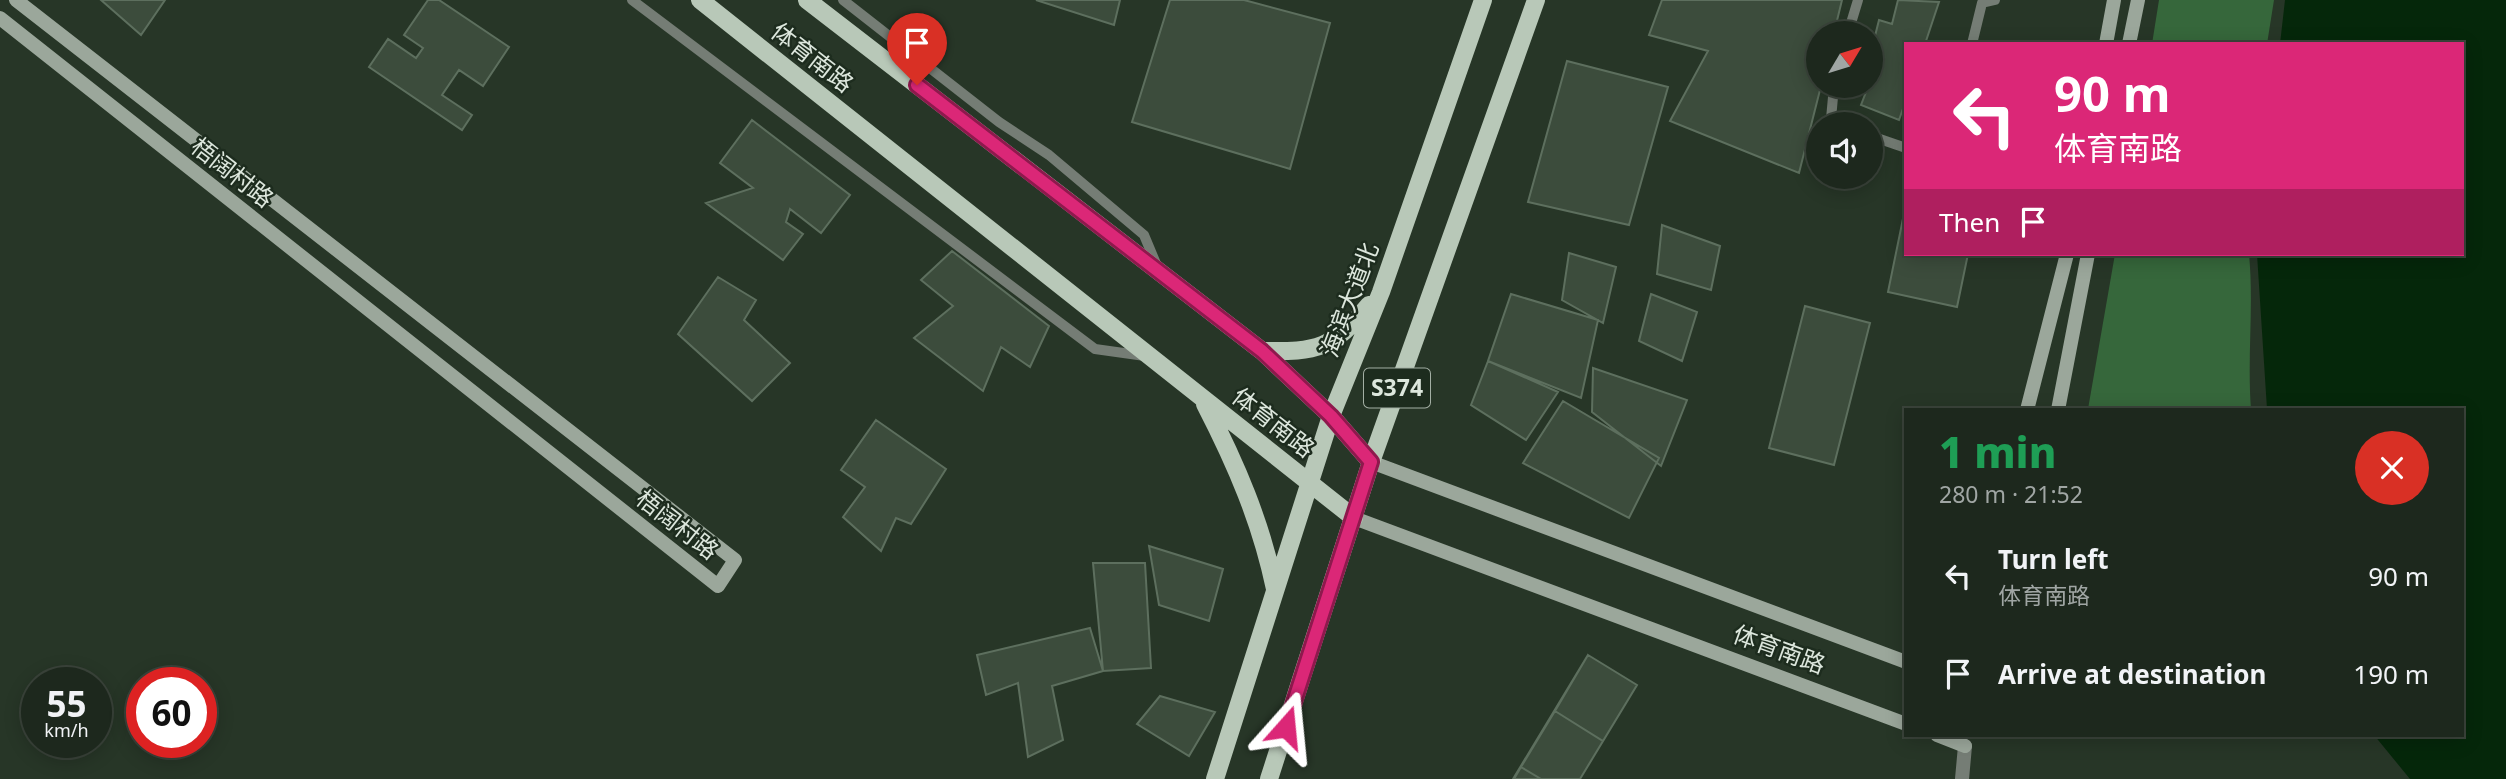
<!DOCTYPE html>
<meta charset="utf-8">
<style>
:root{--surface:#1d281d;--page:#253026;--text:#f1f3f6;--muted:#a0a6a4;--line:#3b443b}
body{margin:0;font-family:"Noto Sans","Noto Sans SC",sans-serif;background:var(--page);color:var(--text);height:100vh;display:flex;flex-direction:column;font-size:26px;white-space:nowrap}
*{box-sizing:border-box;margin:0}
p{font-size:23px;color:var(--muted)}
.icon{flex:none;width:38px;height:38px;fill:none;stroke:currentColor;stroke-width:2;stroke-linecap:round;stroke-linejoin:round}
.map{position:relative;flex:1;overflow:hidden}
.side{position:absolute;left:1904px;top:408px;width:560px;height:329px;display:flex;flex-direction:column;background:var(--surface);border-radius:0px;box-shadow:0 4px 18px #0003,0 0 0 2px var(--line)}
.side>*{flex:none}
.banner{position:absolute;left:1904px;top:42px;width:560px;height:214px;border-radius:0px;box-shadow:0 4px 18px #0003,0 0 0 2px var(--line);background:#db2777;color:#fff;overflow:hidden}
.needle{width:46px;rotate:52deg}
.tools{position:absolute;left:1806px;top:21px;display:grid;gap:14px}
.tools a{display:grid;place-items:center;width:77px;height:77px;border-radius:50%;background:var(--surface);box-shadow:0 4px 18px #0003,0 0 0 2px var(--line);font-size:35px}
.speed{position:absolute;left:21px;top:667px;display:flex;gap:14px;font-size:35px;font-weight:700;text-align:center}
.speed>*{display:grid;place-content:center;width:91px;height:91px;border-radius:50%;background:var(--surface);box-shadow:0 4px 18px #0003,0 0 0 2px var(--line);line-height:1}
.speed small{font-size:18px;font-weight:400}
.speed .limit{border:10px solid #d22;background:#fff;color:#111}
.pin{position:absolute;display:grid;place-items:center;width:60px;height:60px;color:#fff;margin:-72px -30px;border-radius:50% 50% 50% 0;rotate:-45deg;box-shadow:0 0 7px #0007}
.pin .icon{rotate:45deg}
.me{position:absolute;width:77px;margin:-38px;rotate:18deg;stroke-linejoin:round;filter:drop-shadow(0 0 5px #0008)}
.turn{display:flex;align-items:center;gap:24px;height:147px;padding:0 35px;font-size:32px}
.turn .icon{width:91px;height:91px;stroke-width:2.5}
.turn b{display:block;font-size:49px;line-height:60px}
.then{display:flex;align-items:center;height:66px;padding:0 35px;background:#0003;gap:14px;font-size:26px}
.round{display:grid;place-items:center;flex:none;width:74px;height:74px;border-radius:37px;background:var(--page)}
.headline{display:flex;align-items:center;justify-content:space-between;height:119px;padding:0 35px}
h1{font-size:42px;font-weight:800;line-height:52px;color:#1e9e55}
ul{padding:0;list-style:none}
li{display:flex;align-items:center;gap:21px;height:98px;padding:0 35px}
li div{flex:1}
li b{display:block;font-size:26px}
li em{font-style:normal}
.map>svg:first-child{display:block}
.green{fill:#36673b}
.water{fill:#05270a}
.building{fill:#3c4c3c;stroke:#5d6f5e;stroke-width:2}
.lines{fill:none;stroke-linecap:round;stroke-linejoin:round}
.lane{stroke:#757d75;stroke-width:10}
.street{stroke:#757d75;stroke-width:14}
.secondary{stroke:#9ba79b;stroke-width:14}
.primary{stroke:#b8c8b8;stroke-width:18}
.route-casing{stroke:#8e194d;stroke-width:18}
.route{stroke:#db2777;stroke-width:12}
.labels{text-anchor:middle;stroke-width:5;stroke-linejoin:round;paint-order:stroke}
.shield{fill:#1d2c1e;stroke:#a3afa4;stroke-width:2}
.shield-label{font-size:23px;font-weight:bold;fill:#dde7dd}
.street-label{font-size:24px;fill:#dde7dd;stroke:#1d2c1e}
</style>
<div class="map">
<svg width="2506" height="779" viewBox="0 0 2506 779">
<rect width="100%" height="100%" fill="#273627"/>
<!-- green -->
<path class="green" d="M2159,0H2274L2267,44H2152Z
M2115,254H2249C2254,306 2247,357 2251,409H2088Z"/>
<!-- water -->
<path class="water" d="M2285,0H2506V779H2410L2374,735H2462V410L2267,409L2257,254H2462V44H2280Z"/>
<!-- building -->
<path class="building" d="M101,0H165L141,35Z
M428,0H439L509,47L483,86L459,70L442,95L472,115L462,130L369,67L388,39L416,58L423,48L404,35Z
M1036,0H1120L1114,25Z
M1170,0H1244L1330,23L1290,169L1132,122Z
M1662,0H1842L1834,33H1818V86H1821L1799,173L1670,121L1708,51L1649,35Z
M1898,0L1939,2L1925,44H1906V100L1899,120L1861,105L1880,56L1871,52L1879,20L1892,24Z
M1567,61L1668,87L1629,225L1528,202Z
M752,120L850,195L821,233L790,209L786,222L803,234L783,260L706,203L753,188L720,163Z
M1906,204V254H1968L1957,307L1888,292Z
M1662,225L1720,246L1711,290L1657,274Z
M952,251L1049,326L1030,367L1001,347L983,391L914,338L953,306L921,280Z
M1569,253L1616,267L1603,323L1562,300Z
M718,277L756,300L744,320L790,363L752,401L678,334Z
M1511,294L1598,320L1581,398L1488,361Z
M1651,294L1697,312L1682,361L1639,341Z
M1805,306L1870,323L1834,465L1769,448Z
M1488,361L1558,392L1526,440L1471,405Z
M1593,368L1687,400L1661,466L1592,412Z
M1563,401L1659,458L1629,518L1523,463Z
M876,420L946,469L911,524L896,518L881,551L843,517L865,487L841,470Z
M1149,546L1223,569L1209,621L1159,605Z
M1093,563H1145L1151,668L1103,671Z
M1090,628L1103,671L1052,686L1063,740L1028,757L1018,683L986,695L977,655Z
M1588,655L1637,685L1603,741L1555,711Z
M1588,655L1637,685L1580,779H1513Z
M1160,696L1215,712L1189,756L1137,724Z
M1555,711L1603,741L1580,779H1541L1521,767Z
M1521,767L1541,779H1514Z"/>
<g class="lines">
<!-- lane -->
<path class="lane" d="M632,0L1095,349L1145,356
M843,0L999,122L1049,155L1144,235L1157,266
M1848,33L1858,0
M1972,44L1982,3L1995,0
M1834,86L1831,119L1844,124
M1871,136L1906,148"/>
<!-- street -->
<path class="street" d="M1962,779L1965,746"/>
<!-- secondary -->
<path class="secondary" d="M0,18L718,586L735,560L16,0
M2106,44L2114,0
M2129,44L2138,0
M2027,410L2067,254
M2058,410L2088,254
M1371,462L1906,662
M1354,518L1906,724
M1937,735L1965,746"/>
<!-- primary -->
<path class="primary" d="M700,0L1354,518
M807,0L1262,351L1331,416L1371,462
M1262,351C1318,352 1332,349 1369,305
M1205,404C1236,464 1261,522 1275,589
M1215,779L1331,416L1381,292L1483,0
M1269,779L1371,462L1536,0"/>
</g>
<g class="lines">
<!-- route casing -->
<g class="route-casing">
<path id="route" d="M917,85L1262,351L1331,416L1371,462L1286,727"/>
</g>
<!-- route -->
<use href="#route" class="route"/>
</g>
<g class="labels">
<!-- shield labels -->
<rect class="shield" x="1364" y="368.5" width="66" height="39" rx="5"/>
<g class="shield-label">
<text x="1397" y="396">S374</text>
</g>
<!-- street labels -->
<g class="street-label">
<text transform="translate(812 58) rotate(38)" y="8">体育南路</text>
<text transform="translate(232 173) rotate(38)" y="8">梧阔村路</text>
<text transform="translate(1350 300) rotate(-69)" y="8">海滨大道北</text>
<text transform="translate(1273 423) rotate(38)" y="8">体育南路</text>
<text transform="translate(677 525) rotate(38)" y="8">梧阔村路</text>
<text transform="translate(1779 650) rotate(20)" y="8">体育南路</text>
</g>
</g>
</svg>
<div class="tools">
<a><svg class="needle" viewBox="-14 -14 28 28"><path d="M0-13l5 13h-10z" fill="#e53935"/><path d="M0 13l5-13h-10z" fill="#a0a6a4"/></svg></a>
<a><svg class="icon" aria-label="sound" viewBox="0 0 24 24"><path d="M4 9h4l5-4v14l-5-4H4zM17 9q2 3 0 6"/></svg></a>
</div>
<div class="speed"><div>55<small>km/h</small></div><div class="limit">60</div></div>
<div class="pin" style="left:917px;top:85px;background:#d93025"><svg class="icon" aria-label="arrive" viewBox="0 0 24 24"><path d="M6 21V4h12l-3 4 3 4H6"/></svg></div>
<svg class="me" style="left:1286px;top:727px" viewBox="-20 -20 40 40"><path d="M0-17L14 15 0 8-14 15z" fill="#db2777" stroke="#fff" stroke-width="4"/></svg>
<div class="banner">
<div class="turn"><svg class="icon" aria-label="left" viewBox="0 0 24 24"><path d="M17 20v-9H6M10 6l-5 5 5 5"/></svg><div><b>90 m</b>体育南路</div></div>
<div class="then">Then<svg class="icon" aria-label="arrive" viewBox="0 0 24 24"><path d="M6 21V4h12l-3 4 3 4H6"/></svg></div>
</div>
<section class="side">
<div class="headline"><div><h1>1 min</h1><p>280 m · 21:52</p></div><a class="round" style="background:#d93025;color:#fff"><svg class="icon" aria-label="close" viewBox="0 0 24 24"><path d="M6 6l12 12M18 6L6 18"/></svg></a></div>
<ul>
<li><svg class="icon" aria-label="left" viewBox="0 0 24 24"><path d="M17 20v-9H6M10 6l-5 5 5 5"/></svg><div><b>Turn left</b><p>体育南路</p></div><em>90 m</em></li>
<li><svg class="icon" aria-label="arrive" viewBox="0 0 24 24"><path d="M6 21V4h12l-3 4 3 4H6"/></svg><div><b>Arrive at destination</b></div><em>190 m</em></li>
</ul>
</section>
</div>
